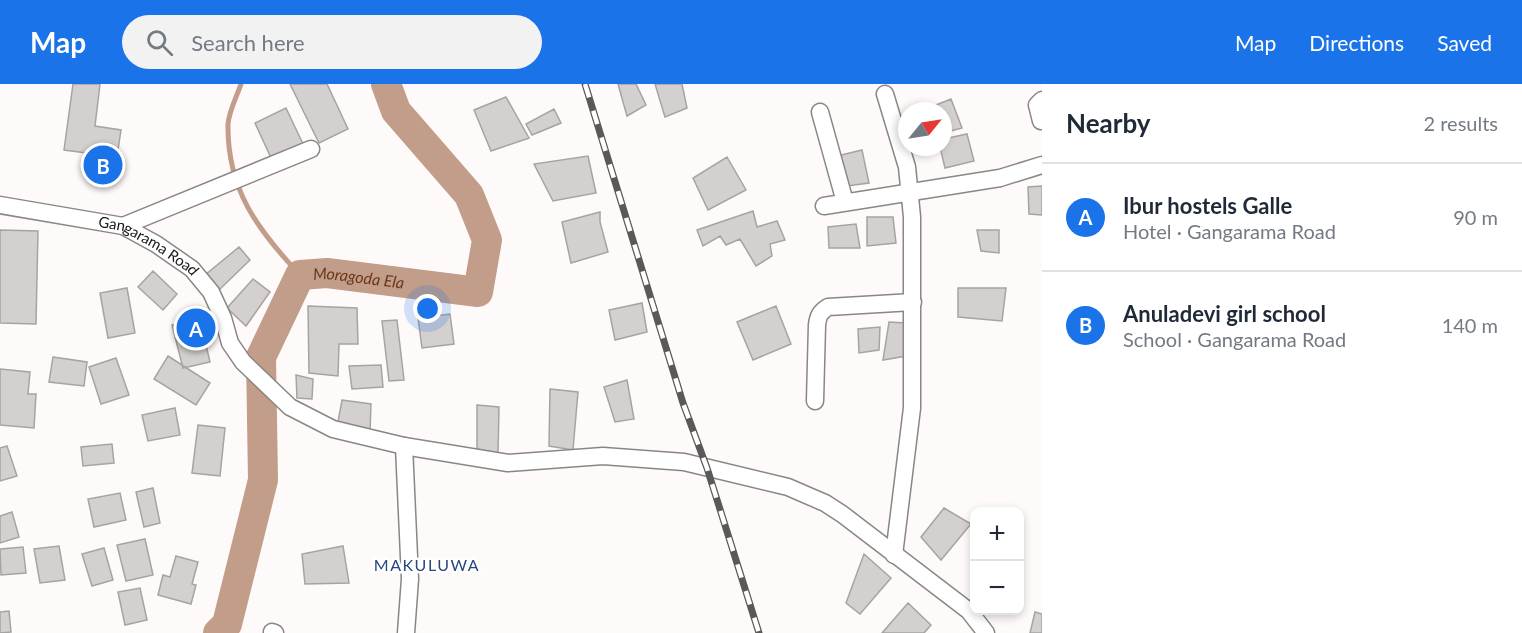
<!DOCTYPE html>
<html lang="en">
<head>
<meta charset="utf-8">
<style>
  body { margin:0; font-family:Lato,sans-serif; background:#f2f2f3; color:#1f2937 }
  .controls { position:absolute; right:18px; bottom:18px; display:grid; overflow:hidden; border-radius:12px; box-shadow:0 3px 9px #0003 }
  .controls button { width:54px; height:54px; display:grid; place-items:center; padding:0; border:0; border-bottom:2px solid #e0e1e3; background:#fff; color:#1f2937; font:30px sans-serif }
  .compass { position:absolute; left:898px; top:18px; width:54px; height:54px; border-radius:50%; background:#fff; box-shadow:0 3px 9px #0003; rotate:60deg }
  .you { position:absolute; left:428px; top:225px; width:21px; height:21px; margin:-15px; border:4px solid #fff; border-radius:50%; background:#1a73e8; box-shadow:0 0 0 9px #1a73e833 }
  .badge { display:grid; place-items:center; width:39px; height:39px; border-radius:50%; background:#1a73e8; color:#fff; font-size:20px; font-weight:700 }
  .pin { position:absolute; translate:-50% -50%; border:3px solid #fff; box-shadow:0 2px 6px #0006 }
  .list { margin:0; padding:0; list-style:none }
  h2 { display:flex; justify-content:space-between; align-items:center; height:78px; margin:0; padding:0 24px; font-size:26px }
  h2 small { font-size:20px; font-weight:400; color:#747a83 }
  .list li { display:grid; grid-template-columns:39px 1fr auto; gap:18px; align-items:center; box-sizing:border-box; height:108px; padding:0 24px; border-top:2px solid #e0e1e3 }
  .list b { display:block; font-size:22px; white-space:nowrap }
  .list p { margin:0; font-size:20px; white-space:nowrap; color:#747a83 }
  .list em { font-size:20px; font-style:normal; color:#747a83 }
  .icon { flex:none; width:33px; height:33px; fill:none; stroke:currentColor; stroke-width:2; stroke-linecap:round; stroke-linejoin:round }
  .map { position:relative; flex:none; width:1042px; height:549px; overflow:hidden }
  header { display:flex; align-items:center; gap:36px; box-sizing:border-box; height:84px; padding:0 30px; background:#1a73e8; color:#fff }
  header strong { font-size:28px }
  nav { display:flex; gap:33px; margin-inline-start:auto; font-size:21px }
  .search { width:420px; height:54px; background:#f2f2f3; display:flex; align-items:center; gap:15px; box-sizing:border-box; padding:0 21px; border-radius:33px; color:#747a83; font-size:22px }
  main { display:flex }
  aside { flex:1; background:#fff }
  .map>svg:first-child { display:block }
</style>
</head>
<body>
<header>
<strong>Map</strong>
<div class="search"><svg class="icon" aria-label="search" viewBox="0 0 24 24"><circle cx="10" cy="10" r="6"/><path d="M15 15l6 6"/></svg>Search here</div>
<nav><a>Map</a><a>Directions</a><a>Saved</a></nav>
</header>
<main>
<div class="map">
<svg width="1042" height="549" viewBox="0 0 1042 549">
  <rect width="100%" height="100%" fill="#fefaf9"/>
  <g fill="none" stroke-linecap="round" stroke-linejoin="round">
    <path stroke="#c29d89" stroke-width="5" d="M241 0C237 12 229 27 228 40 227 106 258 146 300 191"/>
    <path stroke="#c29d89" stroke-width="30" id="s1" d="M218 549 227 540 263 396 261 273 300 191 327 189 478 208 487 156 469 111 396 27 386 0"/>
  </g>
  <path fill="#d4d0cf" stroke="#a6a3a1" stroke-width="1.5" d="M73 0H100L95 42 121 46 117 73 64 66Z
    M290 0H327L348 45 319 59Z
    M618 0H636L646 21 627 32Z
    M655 0H682L687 24 665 33Z
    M506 13 529 54 491 67 474 26Z
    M951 15 962 44 943 49V27H927L926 25Z
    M286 24 304 62 272 76 255 39Z
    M554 25 561 39 532 51 526 40Z
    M967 50 974 77 945 84 940 63H943V55Z
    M862 66 869 99 847 102 837 72Z
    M588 72 596 109 553 117 534 80Z
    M727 73 746 106 708 126 693 94Z
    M1042 102V131L1029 130 1028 103Z
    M753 127 757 143 777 137 785 156 770 160 772 172 756 182 740 155 726 161 720 152 703 162 697 146Z
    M600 128V138L608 168 571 179 562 138Z
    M867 133H893L896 159 867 162Z
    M856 140 860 164H829L828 143Z
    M0 146 38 147 36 240 0 239Z
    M977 146H999V169L981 167Z
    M239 163 250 176 219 206 205 191Z
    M153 187 177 210 163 226 138 203Z
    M253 195 270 208 246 242 227 224Z
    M127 204 135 249 108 254 100 209Z
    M958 204H1006L1002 237 958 233Z
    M642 219 647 248 615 256 609 226Z
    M308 222 357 224 358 260H339L338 292 309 289Z
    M776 222 791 260 753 276 737 238Z
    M450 230 454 260 422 264 418 234Z
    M200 235 210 278 183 284 172 241Z
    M397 236 404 296 389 297 382 237Z
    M889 238 906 239V272L883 276Z
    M880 243 879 266 859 269 858 245Z
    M168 272 210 299 196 321 154 295Z
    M53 273 87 278 84 302 49 298Z
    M116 274 129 311 101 320 89 283Z
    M381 281 383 303 352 305 349 282Z
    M0 285 30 288 28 310H36L34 344 0 341Z
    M296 291 313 295 312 315 297 314Z
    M627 296 634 335 615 338 604 303Z
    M550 305 578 308 573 366 549 362Z
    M342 316 371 320 370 348 337 343Z
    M477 321 499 323 498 370 477 365Z
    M175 324 180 351 148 357 142 331Z
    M198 341 225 344 220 392 192 389Z
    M112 360 114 379 83 382 81 363Z
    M7 362 17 392 0 397V364Z
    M153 404 160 439 144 443 136 408Z
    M120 409 126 436 94 443 88 415Z
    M944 424 971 440 941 476 921 453Z
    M12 428 19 453 0 459V432Z
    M145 455 153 491 126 497 117 461Z
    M59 462 65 496 40 499 34 465Z
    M343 462 349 499 305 500 302 470Z
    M23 463 26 489 1 491 0 465Z
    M104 464 113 496 92 502 82 470Z
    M864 470 891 494 860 530 846 519Z
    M176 472 198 478 192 500 196 501 191 520 158 511 163 491 170 493Z
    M140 504 147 536 125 541 118 508Z
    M908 519 931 541 924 549H882Z
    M9 527 11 548 0 549V528Z
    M1035 528 1042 530V549H1030Z"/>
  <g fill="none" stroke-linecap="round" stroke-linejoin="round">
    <g stroke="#8a8685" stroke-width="19">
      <g id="minor">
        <path d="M885 10 907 83 912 133V324L894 471"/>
        <path d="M820 28 845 118 843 111"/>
        <path d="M1041 37 1037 21 1042 16"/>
        <path id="s2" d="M0 121 123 142 156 160 192 185 211 208 223 234 230 259 243 278 290 323 333 345 404 362 508 379 603 372 684 378 788 403 825 419 842 430 969 527 986 549"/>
        <path d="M824 122 1000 94 1042 81"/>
        <path d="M123 142 311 65"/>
        <path d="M815 317 817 241C818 232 820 228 828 223L913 218"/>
        <path d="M404 362 410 495 406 549"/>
        <path d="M272 548 275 549"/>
      </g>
    </g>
    <use href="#minor" stroke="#fff" stroke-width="16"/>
    <g stroke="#5b5958" stroke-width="7">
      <path id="rail" d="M585 0 683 319 707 384 759 549"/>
    </g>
    <use href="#rail" stroke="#fff" stroke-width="4.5" stroke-dasharray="14" stroke-linecap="butt"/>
  </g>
  <g text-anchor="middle" stroke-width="5" stroke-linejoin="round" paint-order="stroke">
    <g font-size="15" fill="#191817" stroke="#fff">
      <text dy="5" stroke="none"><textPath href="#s2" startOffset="156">Gangarama Road</textPath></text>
    </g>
    <g font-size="16" font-style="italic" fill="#69371a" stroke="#fff">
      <text dy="6" stroke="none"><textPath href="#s1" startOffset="434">Moragoda Ela</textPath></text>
    </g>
    <g font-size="16" letter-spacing="1.5" fill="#25497f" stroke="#fff">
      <text x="427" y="487">MAKULUWA</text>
    </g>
  </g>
</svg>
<div class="controls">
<button>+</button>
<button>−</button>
</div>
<svg class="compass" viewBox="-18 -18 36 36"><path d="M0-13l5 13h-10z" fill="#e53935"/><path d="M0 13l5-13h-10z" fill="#747a83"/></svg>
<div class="you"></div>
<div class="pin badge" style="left:196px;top:244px">A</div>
<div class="pin badge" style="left:103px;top:81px">B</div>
</div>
<aside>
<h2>Nearby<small>2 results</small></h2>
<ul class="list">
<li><span class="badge">A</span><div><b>Ibur hostels Galle</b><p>Hotel · Gangarama Road</p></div><em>90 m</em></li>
<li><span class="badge">B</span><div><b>Anuladevi girl school</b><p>School · Gangarama Road</p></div><em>140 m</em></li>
</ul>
</aside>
</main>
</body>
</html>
